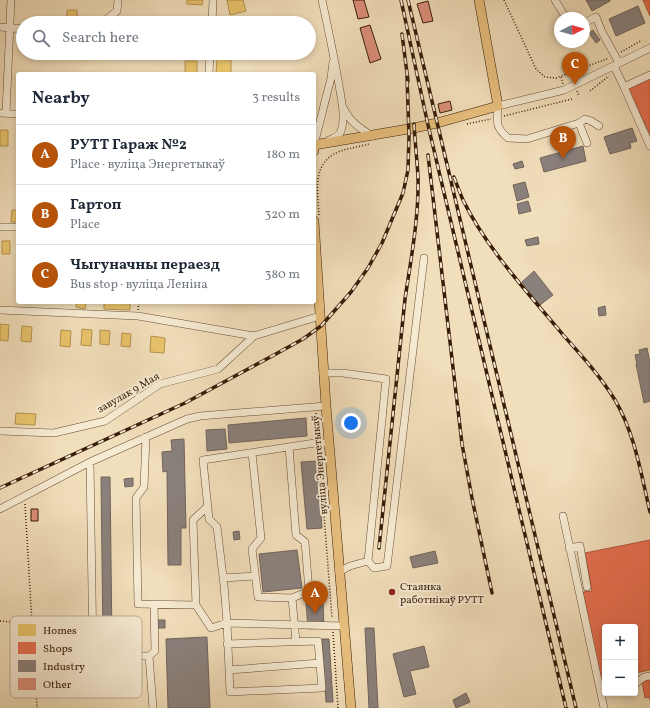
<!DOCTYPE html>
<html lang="en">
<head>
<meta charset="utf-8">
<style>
  body { margin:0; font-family:Vollkorn,serif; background:#f2f2f3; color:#1f2937 }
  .controls { position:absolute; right:12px; bottom:12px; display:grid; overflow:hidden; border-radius:4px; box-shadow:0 2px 6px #0003 }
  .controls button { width:36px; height:36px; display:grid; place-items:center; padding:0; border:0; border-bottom:1px solid #e0e1e3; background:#fff; color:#1f2937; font:20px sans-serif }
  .compass { position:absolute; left:554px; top:12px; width:36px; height:36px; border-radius:50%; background:#fff; box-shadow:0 2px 6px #0003; rotate:84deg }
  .you { position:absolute; left:351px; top:423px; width:14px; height:14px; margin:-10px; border:3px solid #fff; border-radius:50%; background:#1a73e8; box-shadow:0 0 0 6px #1a73e833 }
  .badge { display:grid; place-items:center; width:26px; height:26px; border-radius:50%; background:#b45309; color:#fff; font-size:13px; font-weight:700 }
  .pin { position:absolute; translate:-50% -33px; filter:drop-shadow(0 1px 2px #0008) }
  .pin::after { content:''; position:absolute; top:21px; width:14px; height:12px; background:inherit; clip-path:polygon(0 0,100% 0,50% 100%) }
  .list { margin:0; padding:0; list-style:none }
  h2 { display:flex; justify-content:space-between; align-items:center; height:52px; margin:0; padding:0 16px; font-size:17px }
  h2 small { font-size:13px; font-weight:400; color:#747a83 }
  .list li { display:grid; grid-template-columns:26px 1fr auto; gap:12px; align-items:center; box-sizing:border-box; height:60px; padding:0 16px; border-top:1px solid #e0e1e3 }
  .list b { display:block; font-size:15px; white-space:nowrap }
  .list p { margin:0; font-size:13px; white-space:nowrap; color:#747a83 }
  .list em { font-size:13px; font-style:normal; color:#747a83 }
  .icon { flex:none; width:22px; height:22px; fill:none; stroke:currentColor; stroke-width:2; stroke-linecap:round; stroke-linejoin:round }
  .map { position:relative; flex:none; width:650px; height:708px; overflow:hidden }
  .search { position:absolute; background:#fff; box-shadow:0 2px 6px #0003; left:16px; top:16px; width:300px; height:44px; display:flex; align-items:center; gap:10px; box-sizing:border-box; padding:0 14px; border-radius:22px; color:#747a83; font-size:15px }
  .panel { position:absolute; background:#fff; box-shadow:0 2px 6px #0003; left:16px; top:72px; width:300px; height:232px; border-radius:4px }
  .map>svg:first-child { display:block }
</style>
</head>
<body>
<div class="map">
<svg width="650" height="708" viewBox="0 0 650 708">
  <rect width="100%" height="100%" fill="#f1deba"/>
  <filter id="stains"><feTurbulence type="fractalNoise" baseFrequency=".005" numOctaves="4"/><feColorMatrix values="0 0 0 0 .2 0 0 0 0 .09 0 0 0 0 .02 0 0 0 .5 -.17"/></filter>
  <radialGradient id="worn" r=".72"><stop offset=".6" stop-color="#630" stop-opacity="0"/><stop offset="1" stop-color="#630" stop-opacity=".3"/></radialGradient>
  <path fill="#e9c46a" stroke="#b4924d" d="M187 0H203L202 5 187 4Z
    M227 0H243L246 11 230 15Z
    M67 10H77V21H67Z
    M184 17H200V23H184Z
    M217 59 231 60V74L216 73Z
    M185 61H197V74H185Z
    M0 130H8V146H0Z
    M12 210H18V222H11Z
    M2 241H10V254H2Z
    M77 302H86L85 309 76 307Z
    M104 302H130V310L104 309Z
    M0 324 9 325 8 341 0 340Z
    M22 326 32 327 31 342 21 341Z
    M82 329 92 330 91 346 81 345Z
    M61 330 71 331 70 347 60 346Z
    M100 330 110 331 109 345 100 344Z
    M122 333 131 334 130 347 121 346Z
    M151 336 165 338 164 353 150 352Z
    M16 413 36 414 35 425 15 424Z"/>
  <path fill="#e76f51" stroke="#b3563b" d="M643 0H650V16Z
    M650 78V134L628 88Z
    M650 540V670L635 673V627H605V679L601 680 583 592 592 591 585 553Z
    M650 680V700L649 697 645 698 642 682Z"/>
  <path fill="#8a817c" stroke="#72635a" d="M586 0H610V1L592 11Z
    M638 6 645 23 616 36 609 19Z
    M593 30 600 40 596 43 589 33Z
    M632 128 637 141 630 143 631 148 610 154 604 137Z
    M583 146 586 161 544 172 540 158Z
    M522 161 524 167 515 169 513 164Z
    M525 182 529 197 517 201 513 185Z
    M528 201 531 211 519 214 517 204Z
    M538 237 539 244 527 246 525 240Z
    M534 271 553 295 540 305 522 282Z
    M605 306 606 315 599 316 598 308Z
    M647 348 650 363V401L644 403 636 364H637L635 355 640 354 639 350Z
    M306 418 307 436 229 443 228 425Z
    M225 429 227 449 207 451 206 430Z
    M184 439 186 528H181V565H168L167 471 163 472 162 452 172 451 171 440Z
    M317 461 322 528 307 529 301 462Z
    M101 477H110L112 643H103Z
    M133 478V486L125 487 124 479Z
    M239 531 240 539 234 540 233 532Z
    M297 550 302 588 263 592 259 554Z
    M435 551 438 563 413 568 410 557Z
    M323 601 324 628 308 629 306 602Z
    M157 620H165V628H157Z
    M365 628H374L378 708H369Z
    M207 637 210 708H168L166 639Z
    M322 639H329L333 702H326Z
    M424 646 429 667 410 671 416 694 404 697 393 654Z
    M466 693 470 702 456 708 453 700Z"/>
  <path fill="#dc8e79" stroke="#3a1d09" d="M353 0H364L369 17 358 19Z
    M428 1 433 21 423 23 417 4Z
    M370 25 381 59 370 63 360 28Z
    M450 101 452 110 440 113 438 104Z
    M31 509H38V521H31Z"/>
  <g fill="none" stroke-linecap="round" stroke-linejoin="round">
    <g stroke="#684d35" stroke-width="8">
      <path id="minor" d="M322 0C328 28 334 56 339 85 341 99 346 117 341 131 339 137 334 138 329 140
        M555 0 566 18
        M102 23 117 11 118 0
        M212 23 213 0
        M584 23 596 17 602 32 619 63
        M0 27 23 29
        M614 66 624 87 650 75
        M209 74 210 53
        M624 87 650 146
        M344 109C350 122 360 128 372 136
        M0 113 18 114
        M6 113 11 0
        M579 123 585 119 591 121 599 126
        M587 143 579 123 527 139 508 138C495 127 497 122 498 106L564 90 650 48
        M314 145 331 78 333 62
        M0 227H18
        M0 310 138 316 254 336 320 316
        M323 373H343L386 379 368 561 350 566 339 572
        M0 431 54 433 105 421 160 384 218 369 254 336
        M146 437 144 487 136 498 138 604 196 605
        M329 443H315L203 460 209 519 217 527 224 585 227 623 344 626
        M289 447 296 535 305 542 309 591 292 598 296 642
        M252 453 261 538 252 549 258 597 292 598
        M90 462 93 656H149L153 708
        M207 507 193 520 196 605 211 628 227 623 230 692 322 688 318 641 227 644
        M0 509 90 462 187 419 200 416 326 406
        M563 516 604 708
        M569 548 580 546 587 587
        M368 561 374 568 387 566 424 258
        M223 578 255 576
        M149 656 155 651 154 604
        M229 670 320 663
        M635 684 644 677 650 676"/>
    </g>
    <g stroke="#3a1d09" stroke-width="10">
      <path id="major" d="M314 151V145L414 128 437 123 498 106 479 0
        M314 221 326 406 351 708"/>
    </g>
    <path stroke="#3a1d09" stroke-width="1.5" stroke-dasharray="1 2" stroke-linecap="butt" d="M504 0 536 69 545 77 556 78 609 58
      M621 52 642 40
      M561 77 563 84
      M577 91 579 96
      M590 91 609 76
      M504 116 572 99
      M467 124 491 119
      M319 215C318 192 311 164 338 152 348 148 359 147 369 144
      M138 310 139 302
      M316 413 318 437
      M319 451 332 618
      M25 504 37 708
      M0 621 22 623 32 628
      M333 632 338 708"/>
    <use href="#minor" stroke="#f6ead2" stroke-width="7"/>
    <use href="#major" stroke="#e8bf7d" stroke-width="9"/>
    <g stroke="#3a1d09" stroke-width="3.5">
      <path id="rail" d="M401 0 428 125 566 708
        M408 0 576 708
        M402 34 408 81
        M428 155 462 444 472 498 492 593
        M454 177C457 185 460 193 463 200 486 248 530 295 564 336 582 356 601 377 615 400 635 434 641 474 650 512
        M0 488 185 403 274 355 303 339 321 326 351 292 368 268 382 243 403 193 408 170 409 136 407 76
        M379 548 405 299C411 259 419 217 418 177 417 159 415 142 414 124"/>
    </g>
    <use href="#rail" stroke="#f6ead2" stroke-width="2" stroke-dasharray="6" stroke-linecap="butt"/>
  </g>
  <circle fill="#8f2418" stroke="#f6ead2" stroke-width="1.5" cx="392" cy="592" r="4"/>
  <g text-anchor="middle" stroke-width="4" stroke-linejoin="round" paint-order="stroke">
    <g font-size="11" fill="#3a1d09" stroke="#f6ead2">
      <text transform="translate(128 392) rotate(-30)" y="4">завулак 9 Мая</text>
      <text transform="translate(319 465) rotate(-95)" y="4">вуліца Энергетыкаў</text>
    </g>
    <g font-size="11" fill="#3a1d09" stroke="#f6ead2" text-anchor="start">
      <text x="400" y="590">Стаянка<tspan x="400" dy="13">работнікаў РУТТ</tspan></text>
    </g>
  </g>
  <rect x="10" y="616" width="132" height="82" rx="6" fill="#f6ead2" stroke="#beac96" stroke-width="1"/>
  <rect x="18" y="624" width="18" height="12" fill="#e9c46a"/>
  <rect x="18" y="642" width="18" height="12" fill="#e76f51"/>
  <rect x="18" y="660" width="18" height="12" fill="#8a817c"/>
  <rect x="18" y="678" width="18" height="12" fill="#dc8e79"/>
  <g font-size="11" fill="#3a1d09">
    <text x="43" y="634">Homes</text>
    <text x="43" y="652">Shops</text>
    <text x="43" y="670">Industry</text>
    <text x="43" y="688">Other</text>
  </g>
  <rect width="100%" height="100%" filter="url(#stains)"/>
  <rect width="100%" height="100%" fill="url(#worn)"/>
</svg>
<div class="controls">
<button>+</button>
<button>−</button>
</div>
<svg class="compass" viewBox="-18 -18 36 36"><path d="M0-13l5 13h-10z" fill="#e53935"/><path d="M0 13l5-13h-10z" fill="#747a83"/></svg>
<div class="you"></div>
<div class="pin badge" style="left:315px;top:614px">A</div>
<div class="pin badge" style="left:563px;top:159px">B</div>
<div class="pin badge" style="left:575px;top:85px">C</div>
<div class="search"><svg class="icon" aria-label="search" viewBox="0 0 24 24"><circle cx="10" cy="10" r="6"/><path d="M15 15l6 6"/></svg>Search here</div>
<section class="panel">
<h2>Nearby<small>3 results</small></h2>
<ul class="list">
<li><span class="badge">A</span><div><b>РУТТ Гараж №2</b><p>Place · вуліца Энергетыкаў</p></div><em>180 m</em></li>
<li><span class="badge">B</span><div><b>Гартоп</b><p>Place</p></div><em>320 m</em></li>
<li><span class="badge">C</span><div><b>Чыгуначны пераезд</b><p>Bus stop · вуліца Леніна</p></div><em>380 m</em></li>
</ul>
</section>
</div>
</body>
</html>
